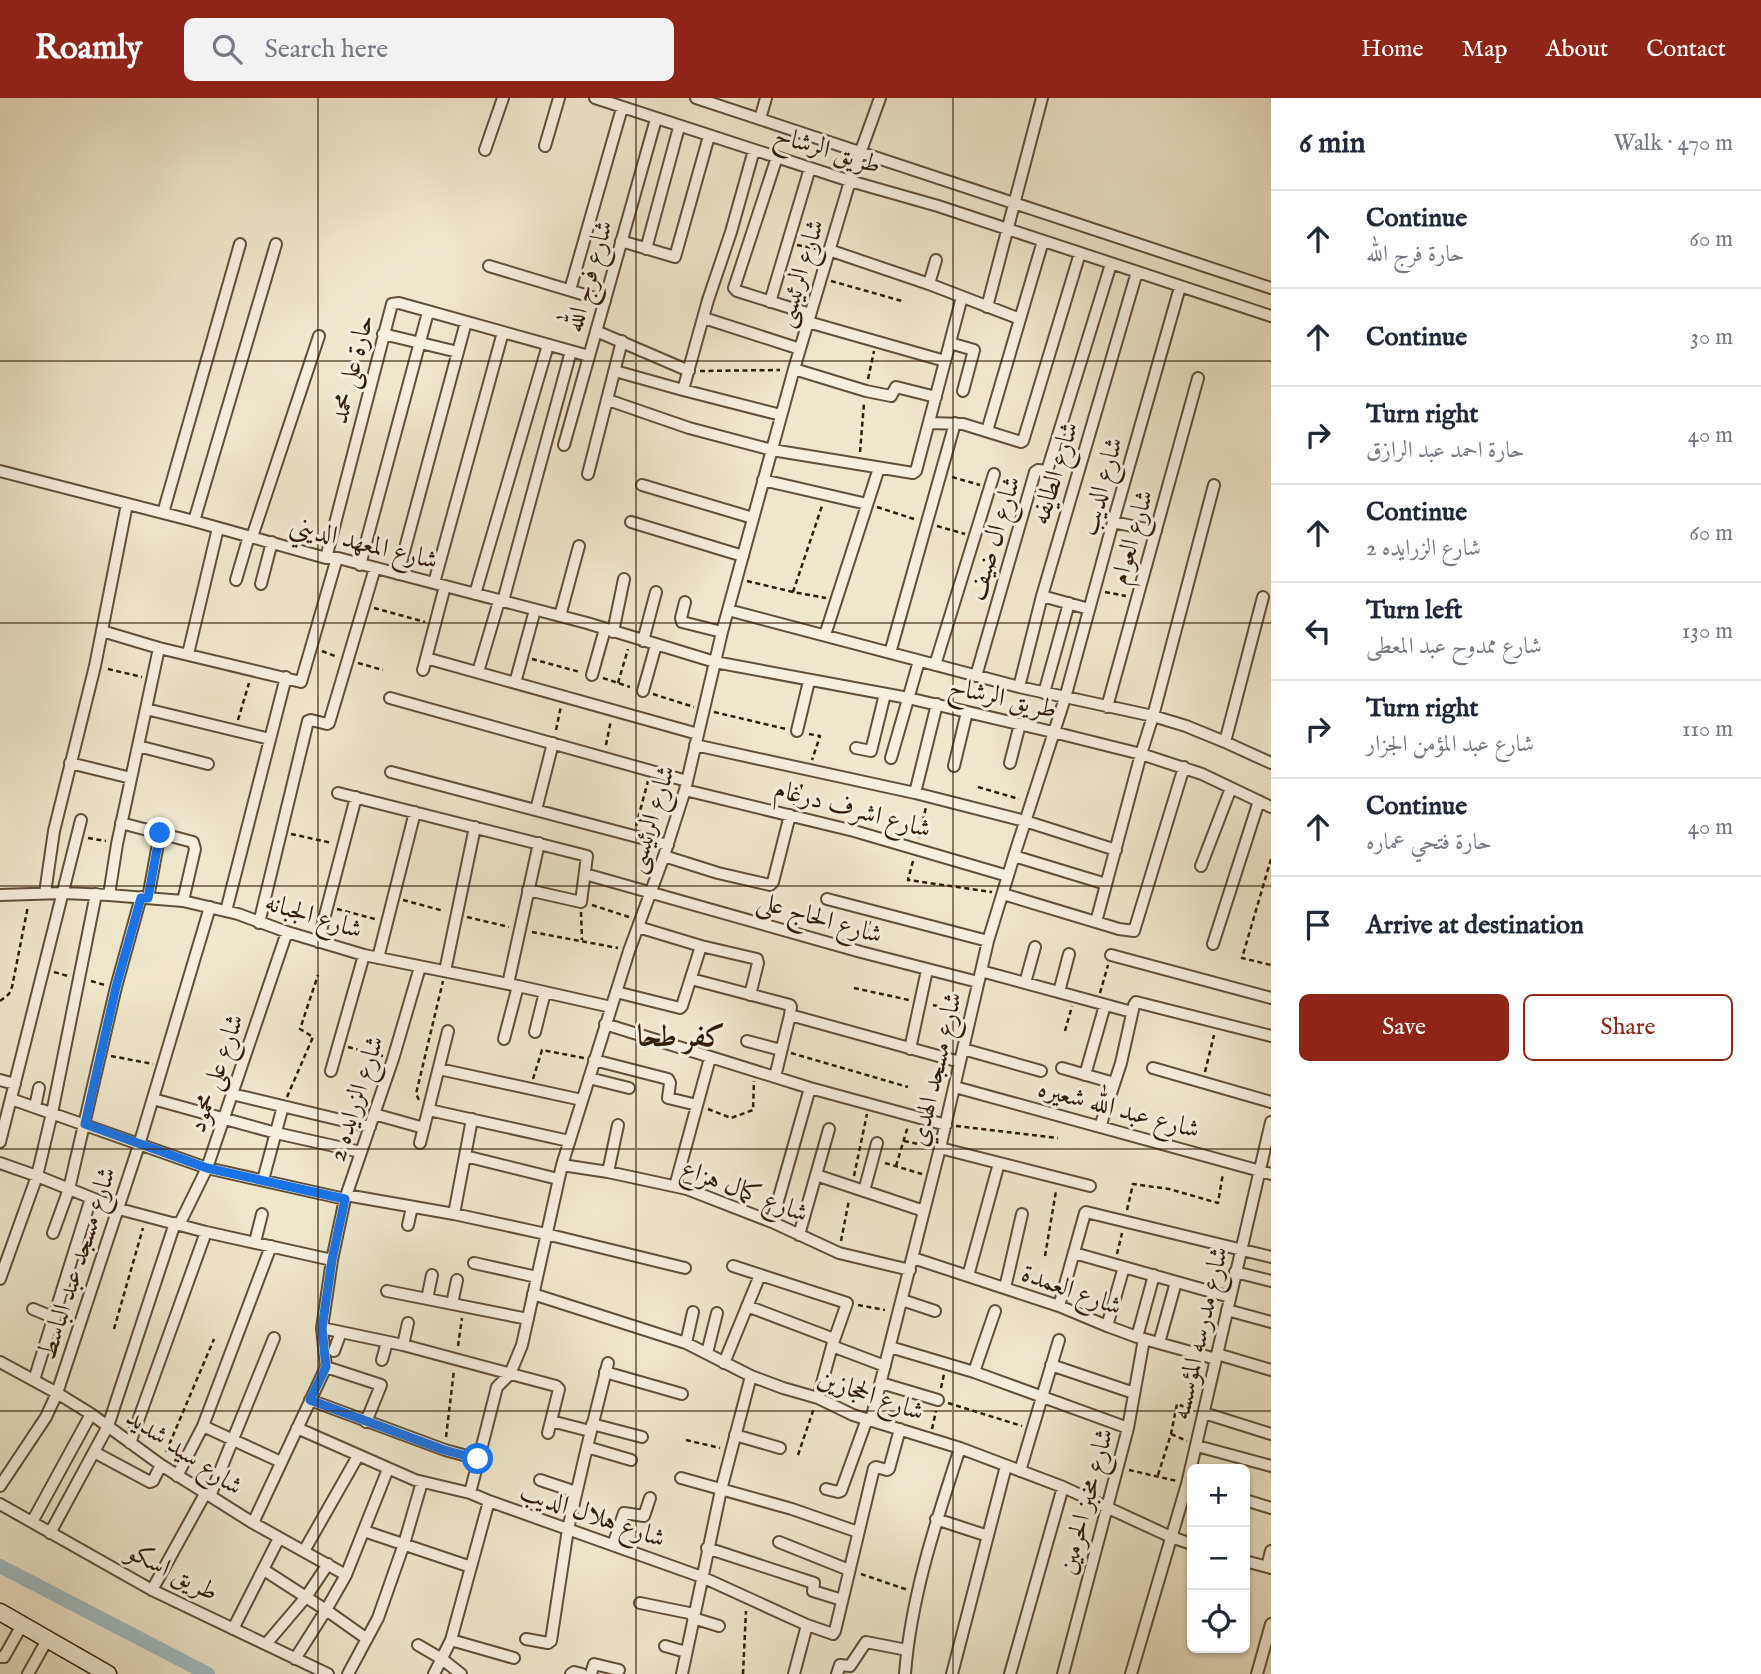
<!DOCTYPE html>
<html lang="en">
<head>
<meta charset="utf-8">
<style>
  body { margin:0; font-family:"IM FELL English",Amiri,serif; background:#f2f2f3; color:#1f2937 }
  .controls { position:absolute; right:21px; bottom:21px; display:grid; overflow:hidden; border-radius:10px; box-shadow:0 2px 5px #0004 }
  .controls button { width:63px; height:63px; display:grid; place-items:center; padding:0; border:0; border-bottom:2px solid #e0e1e3; background:#fff; color:#1f2937; font:35px sans-serif }
  .stop { position:absolute; width:21px; height:21px; margin:-16px; border:5px solid #1a73e8; border-radius:50%; background:#fff }
  .stop.end { background:#1a73e8; border-color:#fff; box-shadow:0 2px 7px #0008 }
  .list { margin:0; padding:0; list-style:none }
  h2 { display:flex; justify-content:space-between; align-items:center; height:91px; margin:0; padding:0 28px; font-size:30px }
  h2 small { font-size:23px; font-weight:400; color:#747a83 }
  .list li { display:grid; grid-template-columns:46px 1fr auto; gap:21px; align-items:center; box-sizing:border-box; height:98px; padding:0 28px; border-top:2px solid #e0e1e3 }
  .list b { display:block; font-size:26px; white-space:nowrap }
  .list p { margin:0; font-size:23px; white-space:nowrap; color:#747a83 }
  .list em { font-size:23px; font-style:normal; color:#747a83 }
  .actions { display:flex; gap:14px; padding:21px 28px }
  .actions a { flex:1; padding:16px 0; border:2px solid #8f2418; border-radius:10px; text-align:center; font-size:24px; color:#8f2418 }
  .actions .main { background:#8f2418; color:#fff }
  .icon { flex:none; width:38px; height:38px; fill:none; stroke:currentColor; stroke-width:2; stroke-linecap:round; stroke-linejoin:round }
  .map { position:relative; flex:none; width:1271px; height:1576px; overflow:hidden }
  header { display:flex; align-items:center; gap:42px; box-sizing:border-box; height:98px; padding:0 35px; background:#8f2418; color:#fff }
  header strong { font-size:33px }
  nav { display:flex; gap:38px; margin-inline-start:auto; font-size:24px }
  .search { width:490px; height:63px; background:#f2f2f3; display:flex; align-items:center; gap:18px; box-sizing:border-box; padding:0 24px; border-radius:10px; color:#747a83; font-size:26px }
  main { display:flex }
  aside { flex:1; background:#fff }
  .map>svg:first-child { display:block }
</style>
</head>
<body>
<header>
<strong>Roamly</strong>
<div class="search"><svg class="icon" aria-label="search" viewBox="0 0 24 24"><circle cx="10" cy="10" r="6"/><path d="M15 15l6 6"/></svg>Search here</div>
<nav><a>Home</a><a>Map</a><a>About</a><a>Contact</a></nav>
</header>
<main>
<div class="map">
<svg width="1271" height="1576" viewBox="0 0 1271 1576">
  <rect width="100%" height="100%" fill="#efe7cc"/>
  <filter id="stains"><feTurbulence type="fractalNoise" baseFrequency=".00286" numOctaves="4"/><feColorMatrix values="0 0 0 0 .2 0 0 0 0 .09 0 0 0 0 .02 0 0 0 .5 -.17"/></filter>
  <radialGradient id="worn" r=".72"><stop offset=".6" stop-color="#630" stop-opacity="0"/><stop offset="1" stop-color="#630" stop-opacity=".3"/></radialGradient>
  <g fill="none" stroke-linecap="round" stroke-linejoin="round">
    <path stroke="#9fbdc2" stroke-width="14" d="M0 1468 208 1576"/>
    <g stroke="#605038" stroke-width="14">
      <path id="street" d="M595 0 850 83 938 108 1271 218
        M696 0 1271 190
        M760 21 766 0
        M545 48 559 0
        M485 52 503 0
        M777 59 734 190 737 193 810 216
        M621 143 675 159 709 38
        M646 151 679 29
        M829 152 929 186 1020 221
        M489 168 605 203
        M929 186 936 162
        M570 192 622 10
        M770 204 810 70
        M987 209 1042 0
        M704 220 800 251
        M808 224 945 263
        M596 233 689 273
        M383 236 458 254
        M950 245 974 252 963 293
        M794 271 866 293 891 298 896 289 936 299
        M615 273 683 292 781 317
        M683 292 708 202 731 134 754 52
        M608 302 689 330 772 352 913 375 916 373 962 199
        M929 325 963 326 1021 344 1023 343 1080 155
        M987 333 1043 143
        M564 347 656 21
        M0 373 194 423 326 460H338L587 525 715 564 908 600 1053 634 1141 656 1202 676 1271 709
        M588 376 622 243
        M763 382 867 406
        M642 387 753 420
        M163 415 240 146
        M194 423 276 146
        M631 424 743 458
        M1113 424 1156 433
        M252 439 319 238
        M326 460 392 206 399 205 589 258
        M360 467 428 214
        M398 476 466 224
        M236 482 249 438
        M434 485 503 234
        M261 486 272 444
        M475 496 548 247
        M1042 498 1089 511
        M503 503 571 253
        M685 504 681 520 682 524 722 534
        M728 512 1019 589 1153 618 1186 628 1225 644 1271 665
        M560 518 579 448
        M102 533 159 550 301 584 337 460
        M613 534 624 481
        M825 537 879 370
        M643 543 656 494
        M890 555 955 325
        M188 556 218 430
        M426 560 698 636
        M935 567 994 376
        M423 572 445 488
        M478 574 499 503
        M592 577 605 531
        M976 578 1035 374 1038 372 1047 373 1111 166
        M515 585 535 512
        M1019 589 1042 498 1137 174
        M643 593 656 547
        M1044 595 1069 505
        M390 600 687 683
        M1107 609 1198 280
        M146 611 270 641
        M797 633 809 583
        M1225 644 1263 499
        M695 647 915 695 1025 723 1116 752
        M138 648 208 666
        M856 650 871 653 885 596
        M891 660 919 563
        M70 665 131 680
        M1010 665 1020 626
        M954 668 967 614
        M391 674 668 747
        M685 692 854 733 1008 778
        M338 695 587 758 581 804 528 792
        M915 695 937 606
        M536 712 553 645
        M121 725 193 744 195 751 183 803
        M664 758 718 775 770 787 773 784 790 717
        M1014 758 1106 786
        M1201 768 1231 690
        M585 776 861 854 978 884
        M45 795 54 733 95 568 127 406
        M1003 796 1119 831 1134 833 1184 669
        M0 797 63 795 109 797 183 803 238 816 287 834 364 857 518 888 611 909
        M109 797 117 746 159 550
        M148 800 160 735
        M827 801 988 843
        M226 813 286 579
        M1096 824 1141 656 1153 618 1214 387
        M259 825 308 623 311 622 327 626 329 625 375 470
        M638 829 701 848 757 861 758 865 750 897
        M318 844 356 699
        M1213 846 1259 703
        M1111 857 1271 900
        M378 860 415 714
        M445 873 475 729
        M981 873 1132 914
        M691 881 790 907 791 909 790 917 960 964
        M1025 885 1035 849
        M508 886 539 745
        M616 894 680 910 682 908 701 848
        M1059 894 1069 856
        M605 926 810 990 946 1027
        M535 934 545 894
        M504 941 518 888
        M747 943 781 952
        M910 951 927 872
        M963 951 1041 973
        M594 962 668 981 670 985 668 1000 697 1007
        M1062 970 1114 985
        M1153 970 1271 1004
        M439 971 582 1002
        M331 973 364 857
        M1085 977 1105 907
        M775 979 790 917
        M589 980 629 990
        M0 982 15 986
        M955 989 1271 1076
        M232 996 370 1029
        M11 1001 207 1070 345 1101
        M153 1001 276 1035 361 1054
        M35 1009 39 990
        M429 1012 569 1043
        M374 1016 424 1030
        M1100 1029 1121 965 1134 907 1136 904 1271 938
        M0 1044 81 722
        M420 1045 448 933
        M940 1050 1090 1088
        M465 1058 558 1081
        M0 1065 37 1078 119 1111 206 1134 332 1162
        M562 1067 608 1074 687 1091 772 1124 839 1155 910 1172
        M608 1074 618 1027
        M816 1077 924 1113
        M263 1082 283 1008
        M675 1088 710 960
        M864 1093 877 1045
        M346 1097 454 1116 546 1136 685 1170
        M454 1116 472 1021
        M772 1124 810 990
        M179 1127 207 1070 287 834
        M408 1127 412 1109
        M53 1135 69 1091 116 889 141 799
        M799 1137 829 1031
        M255 1144 262 1116
        M1074 1155 1230 1199
        M913 1160 1059 1208 1107 1228 1137 1239 1216 1261
        M474 1165 537 1179
        M733 1168 847 1205 832 1248 818 1300
        M1235 1174 1271 1183
        M968 1178 999 1065
        M0 1181 37 1078 52 1015 96 796
        M1005 1190 1022 1116
        M387 1193 528 1221
        M533 1196 686 1245 751 1278 783 1290 818 1300 853 1317 960 1350 1063 1389 1171 1439 1192 1446
        M427 1201 432 1177
        M902 1202 935 1213
        M452 1206 457 1182
        M747 1208 834 1241
        M1059 1208 1085 1115 1086 1114 1271 1159
        M33 1211 55 1220
        M1227 1212 1271 1224
        M1107 1228 1124 1169
        M322 1230 403 1247 556 1288 559 1291 548 1335
        M1137 1239 1154 1177
        M686 1245 693 1214
        M1159 1245 1176 1184
        M403 1247 408 1225
        M832 1248 885 1268
        M890 1249 974 1274 1128 1330
        M334 1253 341 1234
        M707 1255 717 1215
        M1217 1256 1271 1272
        M382 1262 387 1244
        M0 1264 57 1295 91 1316 161 1367 253 1425 346 1477
        M724 1265 760 1177
        M1051 1267 1134 1295
        M326 1269 381 1287 366 1324
        M605 1274 682 1296
        M974 1274 995 1213
        M34 1282 91 1100
        M881 1285 938 1302
        M310 1302 445 1352 478 1361
        M1204 1315 1271 1336
        M871 1322 940 1050 988 843 1014 758 1065 600 1113 424 1180 189
        M551 1323 590 1333
        M592 1326 642 1339
        M203 1328 281 1364
        M297 1330 415 1382 470 1395 489 1403 702 1479 807 1527 833 1536 835 1533 874 1370 876 1369 887 1372 889 1371 900 1331
        M735 1337 780 1350
        M130 1345 206 1134
        M1197 1348 1271 1368
        M587 1349 631 1362
        M94 1354 150 1384 153 1383 161 1367
        M1020 1373 1059 1242
        M177 1378 203 1328 271 1148
        M681 1380 792 1411 858 1434
        M540 1382 576 1394
        M0 1388 46 1319 57 1295 139 1047 210 809
        M826 1391 838 1394 841 1393 867 1321
        M470 1395 497 1289 510 1276 522 1247 562 1067 629 853 664 758 685 692 722 534 794 271 850 83 880 0
        M210 1398 274 1240
        M1245 1402 1271 1410
        M0 1406 152 1492 328 1576
        M936 1421 988 1438
        M32 1424 91 1316
        M253 1425 326 1269 322 1230 332 1162 345 1101 393 961 420 869
        M364 1433 471 1469
        M50 1435 108 1328 175 1125
        M779 1444 849 1472
        M613 1447 624 1415 644 1418 650 1400
        M707 1450 814 1485 813 1493 842 1502
        M304 1453 358 1358
        M1245 1463 1271 1470
        M1267 1469 1271 1453
        M264 1472 326 1512 367 1541
        M152 1492 205 1396
        M640 1505 694 1516
        M693 1520 719 1528
        M233 1531 279 1440
        M526 1541 548 1545 551 1543 568 1431 587 1349 608 1265
        M451 1542 514 1560
        M266 1546 306 1499 328 1466
        M418 1547 442 1561 461 1576
        M665 1548 686 1554
        M0 1559H4L22 1527
        M295 1561 326 1512 346 1477 388 1371
        M28 1576 47 1542
        M348 1576 378 1520 404 1446 422 1384
        M434 1576 451 1542 489 1403
        M571 1576 574 1574 582 1576
        M591 1576 594 1566 619 1572
        M682 1576 721 1392 751 1278
        M794 1576 807 1527
        M837 1576 840 1567 850 1568 866 1544 907 1552
        M905 1576C911 1498 936 1424 960 1350
        M952 1576 1006 1368
        M1010 1576 1063 1389
        M1063 1576 1128 1330 1144 1241
        M1131 1576 1187 1386 1271 1024
        M1257 1576 1271 1526"/>
    </g>
    <g stroke="#301d06" stroke-width="19">
      <path id="secondary" d="M0 1514 108 1576"/>
    </g>
    <path stroke="#301d06" stroke-width="2.5" stroke-dasharray="5 3.5" stroke-linecap="butt" d="M797 147 818 151
      M831 183 902 203
      M700 273 780 272
      M868 281 874 253
      M860 354 864 305
      M952 379 980 387
      M877 409 914 421
      M937 428 965 436
      M747 483 793 494 826 500
      M793 494 822 408
      M1105 494 1126 498
      M374 510 425 524
      M322 553 335 558
      M532 561 580 574
      M358 565 383 572
      M108 571 142 579
      M603 580 630 589
      M618 585 628 551
      M653 596 694 609
      M714 614 786 631
      M238 622 249 585
      M556 632 561 608
      M809 636 820 638 812 662
      M606 647 611 622
      M978 689 1019 701
      M794 707 803 684
      M636 728 648 683
      M291 736 332 745
      M88 740 106 743
      M919 740 926 709
      M1271 761 1242 860 1271 867
      M913 763 908 782 992 794
      M403 802 444 813
      M592 807 629 819
      M337 811 375 821
      M581 814 582 842
      M467 819 509 829
      M532 834 618 850
      M864 843 870 823
      M54 874 68 878
      M91 883 105 887
      M854 890 909 902
      M1100 895 1108 867
      M0 903 9 896 12 889 28 808
      M933 907 960 914
      M1065 933 1072 908
      M348 949 383 958
      M791 955 908 989
      M111 958 153 966
      M1205 974 1214 937
      M533 981 542 952 584 960
      M287 999 313 939 300 931 318 877
      M419 1002 416 996 443 883
      M708 1011 731 1020 753 1012 754 983
      M956 1028 1058 1040
      M904 1043 928 1048
      M885 1065 922 1076
      M896 1068 908 1028
      M854 1078 867 1016
      M1127 1112 1133 1086 1169 1091 1218 1105 1223 1075
      M841 1143 849 1102
      M1117 1156 1122 1135
      M1045 1158 1056 1093
      M858 1207 885 1212
      M114 1231 143 1130
      M458 1248 462 1220
      M941 1290 944 1276
      M948 1305 1022 1328
      M932 1331 936 1313
      M1171 1336 1187 1343
      M446 1339 454 1272
      M686 1342 720 1350
      M166 1354 214 1241
      M798 1357 814 1310
      M1129 1372 1177 1383
      M1158 1377 1171 1336 1177 1306 1193 1312
      M861 1476 908 1492
      M743 1576 746 1513"/>
    <use href="#street" stroke="#f5efde" stroke-width="10"/>
    <use href="#secondary" stroke="#f5efde" stroke-width="16"/>
  </g>
  <g fill="none" stroke-linecap="round" stroke-linejoin="round">
    <path stroke="#1a73e8" stroke-width="9" d="M160 735 148 800H141L116 889 85 1026 207 1070 345 1101 332 1162 322 1230 326 1269 310 1302 444 1352 478 1361"/>
  </g>
  <path fill="none" stroke="#301d06" stroke-width="2" stroke-opacity="0.55" d="M318 0V1576M636 0V1576M953 0V1576M0 263H1271M0 525H1271M0 788H1271M0 1051H1271M0 1313H1271"/>
  <g text-anchor="middle" stroke-width="6" stroke-linejoin="round" paint-order="stroke">
    <g font-size="26" fill="#301d06" stroke="#f5efde">
      <text transform="translate(828 51) rotate(17)" y="9">طريق الرشاح</text>
      <text transform="translate(799 175) rotate(-73)" y="9">شارع الرئيسى</text>
      <text transform="translate(588 178) rotate(-74)" y="9">شارع فرج الله</text>
      <text transform="translate(351 271) rotate(-76)" y="9">حارة على محمد</text>
      <text transform="translate(1054 375) rotate(-73)" y="9">شارع الطايفه</text>
      <text transform="translate(1100 388) rotate(-74)" y="9">شارع الديب</text>
      <text transform="translate(1131 439) rotate(-74)" y="9">شارع العوام</text>
      <text transform="translate(993 440) rotate(-73)" y="9">شارع ال ضيف</text>
      <text transform="translate(364 444) rotate(14)" y="9">شارع المعهد الديني</text>
      <text transform="translate(1003 599) rotate(13)" y="9">طريق الرشاح</text>
      <text transform="translate(853 710) rotate(15)" y="9">شارع اشرف درغام</text>
      <text transform="translate(650 721) rotate(-73)" y="9">شارع الرئيسى</text>
      <text transform="translate(314 817) rotate(17)" y="9">شارع الجبانه</text>
      <text transform="translate(820 819) rotate(16)" y="9">شارع الحاج على</text>
      <text transform="translate(935 971) rotate(-77)" y="9">شارع مسجد الهدي</text>
      <text transform="translate(215 975) rotate(-71)" y="9">شارع على محمود</text>
      <text transform="translate(355 1000) rotate(-72)" y="9">شارع الزرايده 2</text>
      <text transform="translate(1119 1010) rotate(15)" y="9">شارع عبد الله شعيره</text>
      <text transform="translate(745 1092) rotate(21)" y="9">شارع كمال هزاع</text>
      <text transform="translate(76 1165) rotate(-72)" y="9">شارع مسجد عبد الباسط</text>
      <text transform="translate(1072 1191) rotate(20)" y="9">شارع العمدة</text>
      <text transform="translate(1199 1235) rotate(-77)" y="9">شارع مدرسه المؤسسه</text>
      <text transform="translate(871 1296) rotate(19)" y="9">شارع الحجازين</text>
      <text transform="translate(185 1353) rotate(34)" y="9">شارع سيد شديد</text>
      <text transform="translate(1085 1403) rotate(-75)" y="9">شارع مخبز الحرمين</text>
      <text transform="translate(593 1416) rotate(19)" y="9">شارع هلال الديب</text>
      <text transform="translate(173 1473) rotate(27)" y="9">طريق اسكو</text>
    </g>
    <g font-size="30" font-weight="bold" fill="#301d06" stroke="#f5efde">
      <text x="681" y="948">كفر طحا</text>
    </g>
  </g>
  <rect width="100%" height="100%" filter="url(#stains)"/>
  <rect width="100%" height="100%" fill="url(#worn)"/>
</svg>
<div class="controls">
<button>+</button>
<button>−</button>
<button><svg class="icon" aria-label="locate" viewBox="0 0 24 24"><circle cx="12" cy="12" r="6"/><path d="M12 2v4M12 18v4M2 12h4M18 12h4"/></svg></button>
</div>
<div class="stop" style="left:478px;top:1361px"></div>
<div class="stop end" style="left:160px;top:735px"></div>
</div>
<aside>
<h2>6 min<small>Walk · 470 m</small></h2>
<ul class="list">
<li><svg class="icon" aria-label="ahead" viewBox="0 0 24 24"><path d="M12 20V5M6 11l6-6 6 6"/></svg><div><b>Continue</b><p>حارة فرج الله</p></div><em>60 m</em></li>
<li><svg class="icon" aria-label="ahead" viewBox="0 0 24 24"><path d="M12 20V5M6 11l6-6 6 6"/></svg><div><b>Continue</b></div><em>30 m</em></li>
<li><svg class="icon" aria-label="right" viewBox="0 0 24 24"><path d="M7 20v-9h11M14 6l5 5-5 5"/></svg><div><b>Turn right</b><p>حارة احمد عبد الرازق</p></div><em>40 m</em></li>
<li><svg class="icon" aria-label="ahead" viewBox="0 0 24 24"><path d="M12 20V5M6 11l6-6 6 6"/></svg><div><b>Continue</b><p>شارع الزرايده 2</p></div><em>60 m</em></li>
<li><svg class="icon" aria-label="left" viewBox="0 0 24 24"><path d="M17 20v-9H6M10 6l-5 5 5 5"/></svg><div><b>Turn left</b><p>شارع ممدوح عبد المعطى</p></div><em>130 m</em></li>
<li><svg class="icon" aria-label="right" viewBox="0 0 24 24"><path d="M7 20v-9h11M14 6l5 5-5 5"/></svg><div><b>Turn right</b><p>شارع عبد المؤمن الجزار</p></div><em>110 m</em></li>
<li><svg class="icon" aria-label="ahead" viewBox="0 0 24 24"><path d="M12 20V5M6 11l6-6 6 6"/></svg><div><b>Continue</b><p>حارة فتحي عماره</p></div><em>40 m</em></li>
<li><svg class="icon" aria-label="arrive" viewBox="0 0 24 24"><path d="M6 21V4h12l-3 4 3 4H6"/></svg><div><b>Arrive at destination</b></div></li>
</ul>
<div class="actions"><a class="main">Save</a><a>Share</a></div>
</aside>
</main>
</body>
</html>
